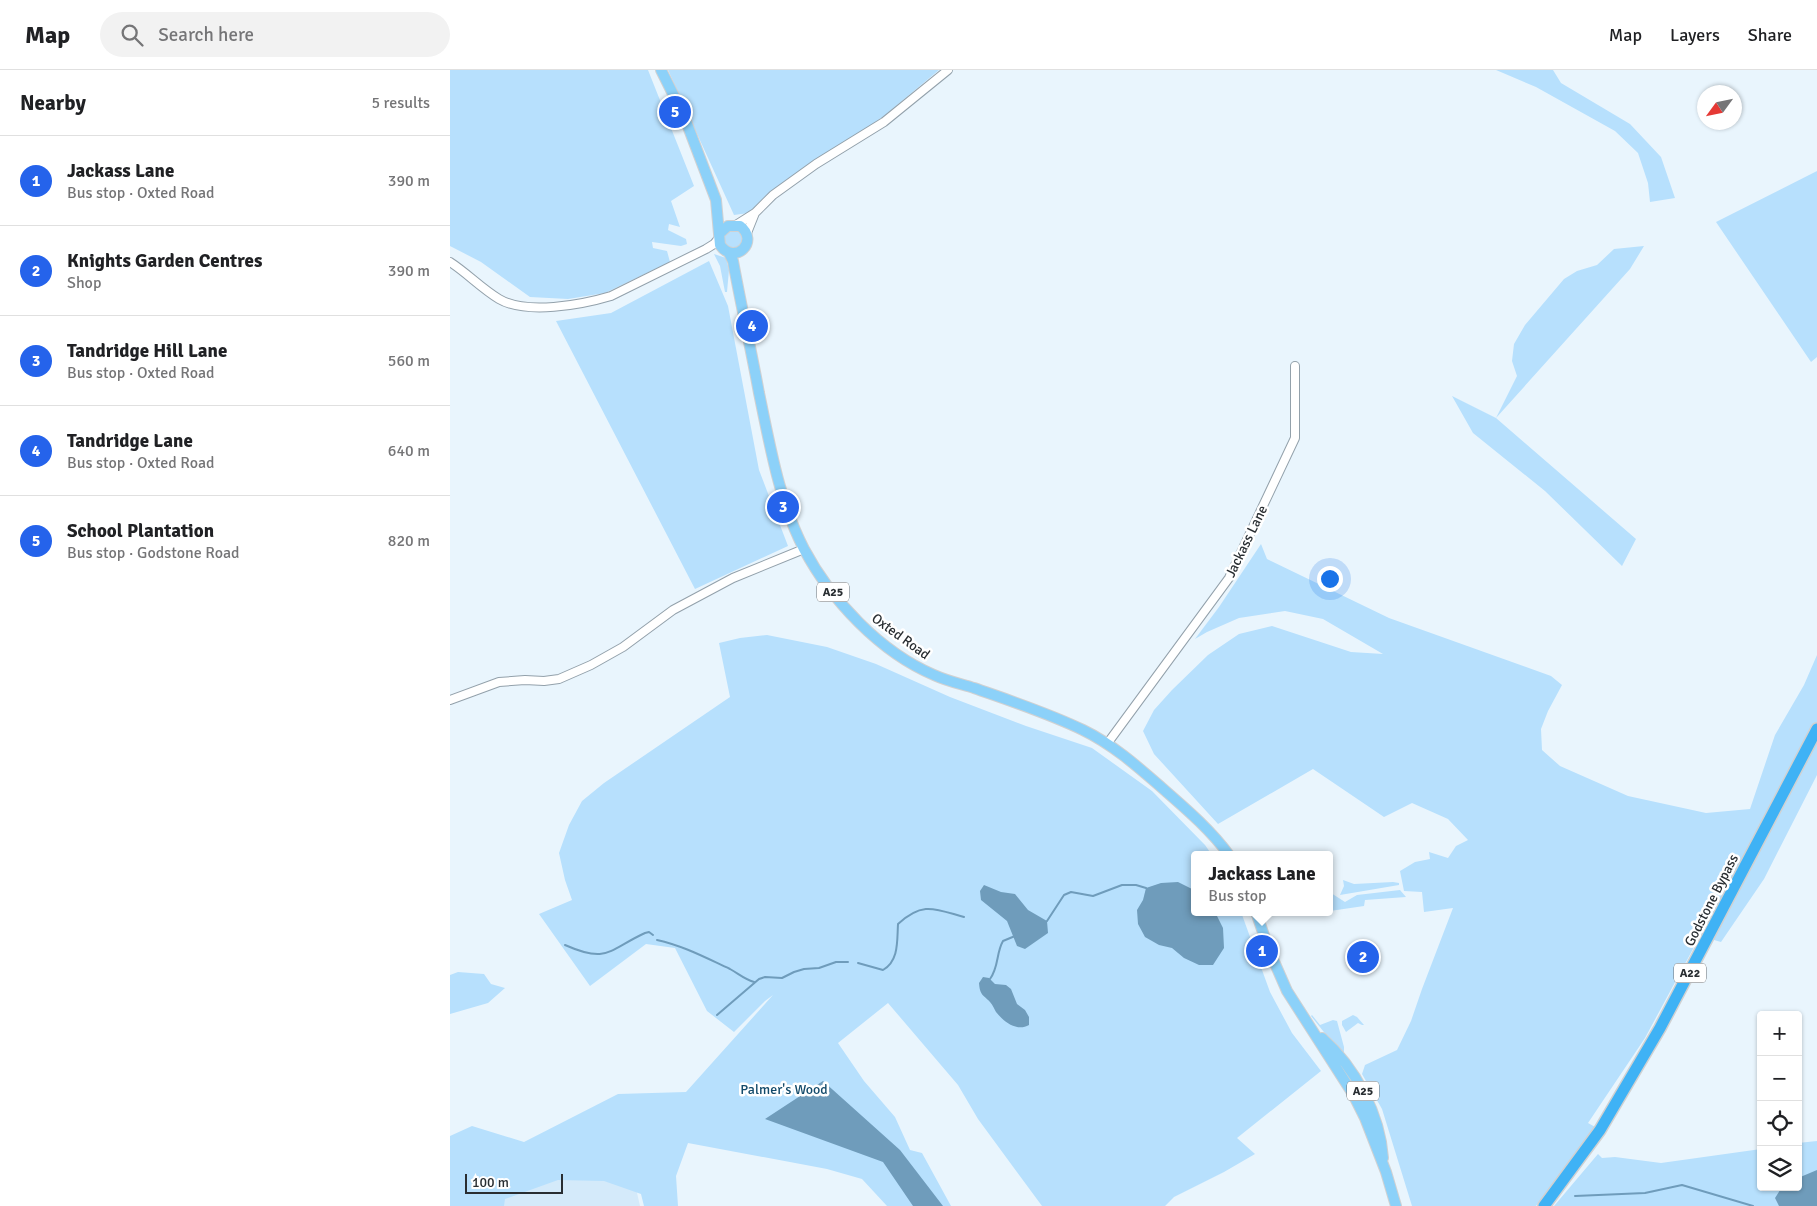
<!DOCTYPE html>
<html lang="en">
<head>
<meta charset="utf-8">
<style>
  body { margin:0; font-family:Signika,sans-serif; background:#f2f2f2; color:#202124 }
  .controls { position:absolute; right:15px; bottom:15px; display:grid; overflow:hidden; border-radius:5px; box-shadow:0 1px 4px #0004 }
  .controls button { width:45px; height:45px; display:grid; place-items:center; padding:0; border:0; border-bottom:1px solid #e0e0e0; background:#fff; color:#202124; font:25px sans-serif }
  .compass { position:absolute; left:1247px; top:15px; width:45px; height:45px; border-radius:50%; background:#fff; box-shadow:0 1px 4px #0004; rotate:237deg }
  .scale { position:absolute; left:15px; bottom:12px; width:98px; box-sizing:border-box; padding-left:5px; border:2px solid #292e32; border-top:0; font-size:14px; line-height:18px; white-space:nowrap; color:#292e32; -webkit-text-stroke:4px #fff; paint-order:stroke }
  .you { position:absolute; left:879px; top:508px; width:18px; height:18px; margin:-12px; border:4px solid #fff; border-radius:50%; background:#1a73e8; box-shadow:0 0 0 8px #1a73e833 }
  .badge { display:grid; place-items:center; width:32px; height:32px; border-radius:50%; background:#2563eb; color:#fff; font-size:16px; font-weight:700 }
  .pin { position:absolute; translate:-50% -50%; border:2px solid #fff; box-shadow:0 1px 5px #0006 }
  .popup { position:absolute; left:741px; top:781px; width:142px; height:65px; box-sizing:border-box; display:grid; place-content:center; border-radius:5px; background:#fff; filter:drop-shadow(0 1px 4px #0005); font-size:16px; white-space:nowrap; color:#757577 }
  .popup b { font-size:19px; color:#202124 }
  .popup::after { content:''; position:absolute; left:50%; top:100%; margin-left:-10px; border:10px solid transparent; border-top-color:#fff }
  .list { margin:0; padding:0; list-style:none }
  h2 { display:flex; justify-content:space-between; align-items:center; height:65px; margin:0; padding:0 20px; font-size:21px }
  h2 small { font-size:16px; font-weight:400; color:#757577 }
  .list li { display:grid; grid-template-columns:32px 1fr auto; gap:15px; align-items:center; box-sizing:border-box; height:90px; padding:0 20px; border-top:1px solid #e0e0e0 }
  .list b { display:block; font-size:19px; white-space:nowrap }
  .list p { margin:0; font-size:16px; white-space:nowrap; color:#757577 }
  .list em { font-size:16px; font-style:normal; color:#757577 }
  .icon { flex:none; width:28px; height:28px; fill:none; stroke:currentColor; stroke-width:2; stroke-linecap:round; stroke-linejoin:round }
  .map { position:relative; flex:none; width:1367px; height:1136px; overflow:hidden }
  header { display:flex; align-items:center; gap:30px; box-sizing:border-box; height:70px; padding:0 25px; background:#fff; border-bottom:1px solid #e0e0e0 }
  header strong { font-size:24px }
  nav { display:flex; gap:28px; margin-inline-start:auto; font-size:18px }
  .search { width:350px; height:45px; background:#f2f2f2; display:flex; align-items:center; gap:12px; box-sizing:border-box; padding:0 18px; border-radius:28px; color:#757577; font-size:19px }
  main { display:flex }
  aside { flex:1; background:#fff }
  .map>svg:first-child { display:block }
</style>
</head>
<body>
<header>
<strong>Map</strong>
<div class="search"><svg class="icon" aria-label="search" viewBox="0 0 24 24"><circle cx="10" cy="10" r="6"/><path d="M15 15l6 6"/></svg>Search here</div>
<nav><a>Map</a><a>Layers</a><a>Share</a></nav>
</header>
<main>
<aside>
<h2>Nearby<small>5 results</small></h2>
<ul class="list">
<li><span class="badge">1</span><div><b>Jackass Lane</b><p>Bus stop · Oxted Road</p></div><em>390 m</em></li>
<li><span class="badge">2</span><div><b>Knights Garden Centres</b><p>Shop</p></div><em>390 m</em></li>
<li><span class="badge">3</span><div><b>Tandridge Hill Lane</b><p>Bus stop · Oxted Road</p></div><em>560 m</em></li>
<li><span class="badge">4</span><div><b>Tandridge Lane</b><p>Bus stop · Oxted Road</p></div><em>640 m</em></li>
<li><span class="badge">5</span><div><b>School Plantation</b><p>Bus stop · Godstone Road</p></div><em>820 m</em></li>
</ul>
</aside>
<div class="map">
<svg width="1367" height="1136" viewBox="0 0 1367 1136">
  <rect width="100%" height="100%" fill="#e9f5fd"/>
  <path fill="#d4eafa" d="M180 1092 190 1136H43L48 1111Z"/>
  <path fill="#b7e0fd" d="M0 0H198L244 116 221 131 230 157 219 154 218 160 236 169 237 174 231 176 202 172 203 178 217 181 220 192 155 223 118 229 80 227 31 192 0 176Z
    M218 0H489L434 46 346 106 299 143 284 145Z
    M1046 0H1103L1111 13 1180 54 1211 87 1225 128 1200 132 1198 113 1188 83 1165 61 1086 17Z
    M1367 101V287L1361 292 1266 152Z
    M274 169a9 9 0 1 1 18 0a9 9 0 1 1-18 0Z
    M1194 176 1180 199 1046 348 1186 469 1172 496 1095 421 1023 363 1002 326 1046 348 1067 306 1062 291 1064 274 1075 255 1114 209 1127 201 1147 195 1164 179Z
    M264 184 276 188 279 200 277 222H275L270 196Z
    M259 191 278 236 309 400 338 476 245 519 106 251 161 243Z
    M811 474 817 489 939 548 1101 606 1112 615 1098 641 1091 659 1092 680 1110 696 1178 726 1256 743 1300 739 1325 665 1354 615 1367 585V705L1314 809 1271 872 1250 866 1195 968 1138 1053 1147 1058 1086 1136H962L932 1039 912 1004 915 995 947 980 961 951 972 919 1003 838 974 842 972 822 954 821 950 801 965 792 980 789 979 782 998 788 1006 776 1018 770 998 749 962 733 934 747 863 699 768 754 704 684 693 661 704 640 722 620 758 585 789 564 822 556 901 582 933 584 873 549 835 541 789 548 757 562 745 569 769 537Z
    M317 565 377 577 426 594 500 627 576 656 642 678 702 721 755 775 762 785H744V842H791L820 922 842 963 871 1001 787 1068 805 1084 774 1102 724 1127 715 1136H592L528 1049 508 1015 438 933 388 973 414 1011 445 1047 460 1080 472 1083 501 1136H437L412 1109 377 1099 238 1073 226 1106 228 1136H194L191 1124 154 1111 108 1110 55 1129 54 1136H0V1066L22 1056 74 1072 168 1024 236 1022 323 925 315 931 284 962 257 941 225 878 196 874 140 916 89 844 122 830 115 810 109 783 119 755 132 731 154 713 280 627 269 573 290 568Z
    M893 810 904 814 943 812 949 813V815L890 825 894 816Z
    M950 820 956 827 915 830 914 836 880 841V826L881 823 895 832 907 825Z
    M8 902 34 904 41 914 55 918 38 933 0 944V905Z
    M862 945 870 955 883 950 887 951 894 977V987L861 946Z
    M903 945 907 947 914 955H912L908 953 896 962 892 955V951Z
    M1367 1071V1136H1104L1148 1084 1152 1088 1165 1087 1211 1093 1311 1079V1117H1348V1073Z"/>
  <path fill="#6f9cbb" d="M728 812 744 820V842H765L773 858 774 878 763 895H749L734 888 722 878 709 875 695 867 688 854 687 840 693 830 696 818 711 813Z
    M534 815 551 822 565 824 578 840 597 851 598 863 575 879 567 876 557 851 531 830 530 821Z
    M533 907 539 908 545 914 556 915 561 919 567 934 575 940 579 947V955C567 962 554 952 546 942 544 939 543 935 540 932 533 924 530 926 529 913Z
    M373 1011 450 1080 493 1136H463L433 1092 315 1049Z
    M1367 1100V1136H1329L1325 1128 1332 1117H1348V1108Z"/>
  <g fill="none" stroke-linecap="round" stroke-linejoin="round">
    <path stroke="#6f9cbb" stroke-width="2" d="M597 851 614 825 621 822 643 826 672 815H686L696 818
      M207 870C234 876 256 888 280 899 289 904 294 909 304 912
      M115 875C158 894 158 880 195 863L199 862 203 865
      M408 893 433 900C449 891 447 871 448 854 473 831 485 839 514 847
      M540 909C549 897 546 883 553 871L565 866
      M267 945 309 909 315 907 332 908 344 902 354 899 369 898 386 892H398
      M1125 1126 1195 1123 1232 1115 1303 1136"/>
    <g stroke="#93a1ab" stroke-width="10">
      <path id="minor" d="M286 155 305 143 323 125 366 94 434 52 498 0
        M297 163 305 143
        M0 192C17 203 31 218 49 229 76 245 131 235 161 226L256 179 264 174 269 168
        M0 630 49 612 75 610 94 611 109 609 141 595 173 577 223 540 283 508 354 479
        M657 674 779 508 845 368V296"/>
    </g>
    <g stroke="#d0d1d2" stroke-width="12">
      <path id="major" d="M211 0 234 46 266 130 270 175C285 196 310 171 290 156H278L270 163
        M279 183 283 191C291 235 301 279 309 323 320 375 329 431 354 479 381 530 430 582 484 605 497 611 511 614 524 618 561 631 598 643 633 660 662 674 687 696 711 717 735 738 760 759 779 785
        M806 842 819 880 837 921 903 1024 915 1048 936 1102 946 1136
        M872 968C905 997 930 1044 933 1088"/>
    </g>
    <g stroke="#d0d1d2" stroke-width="14">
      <path id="highway" d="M1094 1136 1150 1060 1210 958 1367 659"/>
    </g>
    <use href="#minor" stroke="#fff" stroke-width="8"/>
    <use href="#major" stroke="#8cd1f9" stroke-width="10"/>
    <use href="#highway" stroke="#3fb2f5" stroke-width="11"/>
  </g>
  <g text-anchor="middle" stroke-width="5" stroke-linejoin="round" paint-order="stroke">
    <g fill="#fff" stroke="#696d70" stroke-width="1">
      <rect x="367" y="512.5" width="32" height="19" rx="4"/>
      <rect x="1224" y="893.5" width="32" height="19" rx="4"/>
      <rect x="897" y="1011.5" width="32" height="19" rx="4"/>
    </g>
    <g font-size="12" font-weight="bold" fill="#292e32">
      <text x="383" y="526">A25</text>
      <text x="1240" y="907">A22</text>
      <text x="913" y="1025">A25</text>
    </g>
    <g font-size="14" fill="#292e32" stroke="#fff">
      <text transform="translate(796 471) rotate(-64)" y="5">Jackass Lane</text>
      <text transform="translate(451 566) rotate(36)" y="5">Oxted Road</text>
      <text transform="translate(1261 830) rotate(-63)" y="5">Godstone Bypass</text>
    </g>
    <g font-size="14" fill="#124a6a" stroke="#fff">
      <text x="334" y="1024">Palmer's Wood</text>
    </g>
  </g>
</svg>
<div class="controls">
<button>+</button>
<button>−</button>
<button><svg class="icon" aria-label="locate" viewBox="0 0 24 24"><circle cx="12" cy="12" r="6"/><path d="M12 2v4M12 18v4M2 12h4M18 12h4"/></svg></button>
<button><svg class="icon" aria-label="layers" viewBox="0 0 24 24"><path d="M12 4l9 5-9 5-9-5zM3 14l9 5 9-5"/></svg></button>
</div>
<svg class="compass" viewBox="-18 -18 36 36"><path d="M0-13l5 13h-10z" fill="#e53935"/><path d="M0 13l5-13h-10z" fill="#757577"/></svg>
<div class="scale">100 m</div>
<div class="you"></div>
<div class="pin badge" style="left:812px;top:881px">1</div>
<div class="popup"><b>Jackass Lane</b>Bus stop</div>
<div class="pin badge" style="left:913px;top:887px">2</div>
<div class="pin badge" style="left:333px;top:437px">3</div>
<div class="pin badge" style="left:302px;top:256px">4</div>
<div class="pin badge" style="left:225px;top:42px">5</div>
</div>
</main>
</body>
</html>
